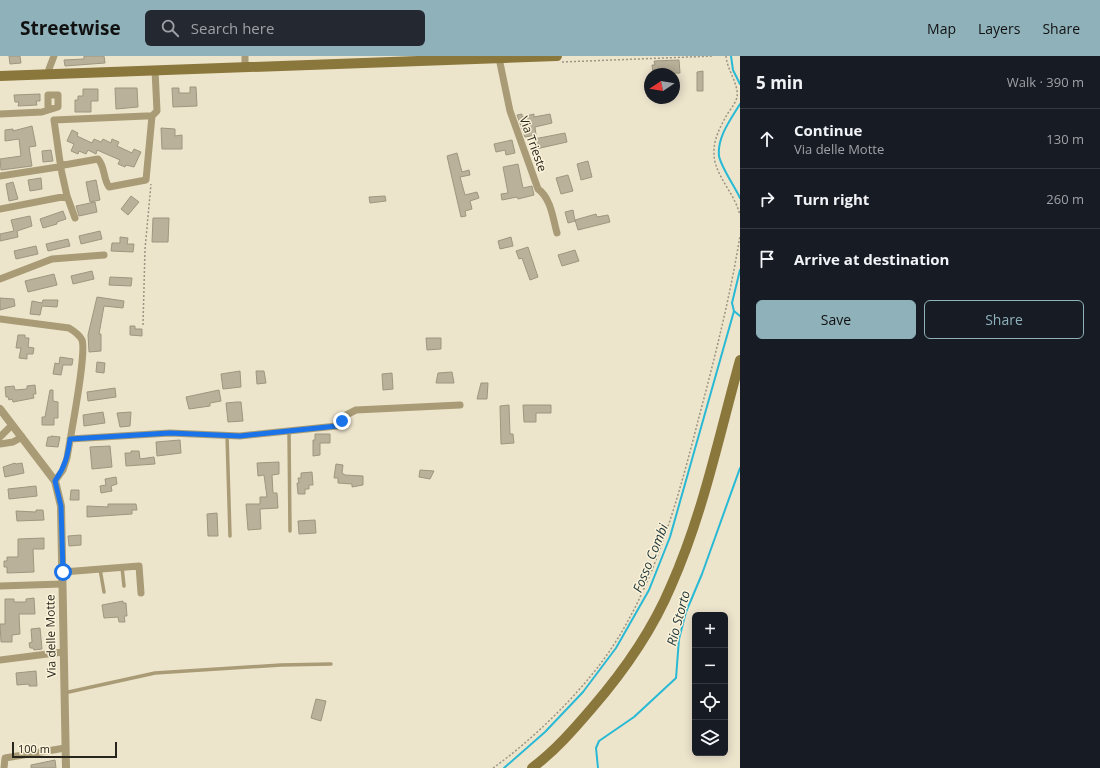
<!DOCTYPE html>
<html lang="en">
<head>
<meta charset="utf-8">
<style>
  body { margin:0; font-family:"Open Sans",sans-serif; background:#242831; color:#f1f3f6 }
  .controls { position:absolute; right:12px; bottom:12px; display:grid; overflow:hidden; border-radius:6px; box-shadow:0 2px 10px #0003 }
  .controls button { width:36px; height:36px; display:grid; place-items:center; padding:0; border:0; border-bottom:1px solid #363941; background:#171b24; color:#f1f3f6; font:20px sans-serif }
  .compass { position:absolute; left:644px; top:12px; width:36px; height:36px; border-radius:50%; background:#171b24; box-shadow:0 2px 10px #0003; rotate:258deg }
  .scale { position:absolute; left:12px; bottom:10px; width:105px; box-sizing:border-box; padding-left:4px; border:2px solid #28251c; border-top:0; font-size:11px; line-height:14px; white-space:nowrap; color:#28251c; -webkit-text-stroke:3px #faf2d9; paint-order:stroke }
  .stop { position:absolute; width:12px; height:12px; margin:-9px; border:3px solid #1a73e8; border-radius:50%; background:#fff }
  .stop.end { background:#1a73e8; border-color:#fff; box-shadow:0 1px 4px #0008 }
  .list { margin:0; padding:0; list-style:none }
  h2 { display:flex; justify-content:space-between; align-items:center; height:52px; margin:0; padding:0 16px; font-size:17px }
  h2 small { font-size:13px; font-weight:400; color:#9ea1a6 }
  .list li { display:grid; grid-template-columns:26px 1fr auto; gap:12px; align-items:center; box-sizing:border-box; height:60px; padding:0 16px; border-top:1px solid #363941 }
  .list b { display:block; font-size:15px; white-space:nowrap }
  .list p { margin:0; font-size:13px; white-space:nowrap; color:#9ea1a6 }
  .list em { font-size:13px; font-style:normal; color:#9ea1a6 }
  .actions { display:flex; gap:8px; padding:12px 16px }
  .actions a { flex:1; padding:9px 0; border:1px solid #8fb1ba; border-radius:6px; text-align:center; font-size:14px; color:#8fb1ba }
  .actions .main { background:#8fb1ba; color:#111 }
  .icon { flex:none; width:22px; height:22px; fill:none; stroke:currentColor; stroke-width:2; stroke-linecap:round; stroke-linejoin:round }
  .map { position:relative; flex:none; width:740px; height:712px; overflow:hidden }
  header { display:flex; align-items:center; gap:24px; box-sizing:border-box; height:56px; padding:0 20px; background:#8fb1ba; color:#111 }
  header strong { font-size:19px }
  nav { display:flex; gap:22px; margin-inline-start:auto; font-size:14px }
  .search { width:280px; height:36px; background:#242831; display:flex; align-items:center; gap:10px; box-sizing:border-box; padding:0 14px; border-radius:6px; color:#9ea1a6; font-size:15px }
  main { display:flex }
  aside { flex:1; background:#171b24 }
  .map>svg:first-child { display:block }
</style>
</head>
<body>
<header>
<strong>Streetwise</strong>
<div class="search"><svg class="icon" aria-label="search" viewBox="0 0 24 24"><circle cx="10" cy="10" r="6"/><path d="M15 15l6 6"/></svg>Search here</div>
<nav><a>Map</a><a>Layers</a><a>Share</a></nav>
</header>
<main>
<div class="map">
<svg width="740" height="712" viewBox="0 0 740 712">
  <rect width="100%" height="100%" fill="#ede4cc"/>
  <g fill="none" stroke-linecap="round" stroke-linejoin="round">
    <path stroke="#28b9d4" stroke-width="2" d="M731 0 733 14 740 28
      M740 48C731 63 717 81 719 100 721 111 735 131 740 142
      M740 214 732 247 734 255 740 260
      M504 712 545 676 583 636 616 592 649 534 670 481 734 255
      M598 712 596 692 599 685 634 661 676 622 679 583 686 556 702 518 740 412"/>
  </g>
  <path fill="#bab19a" stroke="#9e967f" d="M9 0H20L21 7 10 8Z
    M84 0H104L105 7 65 10 64 4 84 3Z
    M679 4 680 17 653 18 652 9H655L654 5Z
    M703 15V35H697V16Z
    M190 31H196L197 50 173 51 172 32H179V37H190Z
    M115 32H137L138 51 116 53Z
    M83 33H98V45H91V56H75V44H78V40H83Z
    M40 38V45H36L37 49 18 50 19 46H15L14 39Z
    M522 58V61L534 58V61L550 58 552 67 535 71 536 79 525 81 517 59Z
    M32 70 36 90 29 91 32 110 1 114 0 103 21 100 19 83 5 85V74L13 73V75Z
    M161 72 175 73V80L182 79V93H162Z
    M72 74 78 77 77 80 92 87 94 83 101 86 103 83 111 87 112 83 119 86 117 90 132 97 134 93 141 96 134 111 126 109 125 111 118 108 120 104 97 94 96 98 88 94 86 98 79 95 78 98 71 95 74 88 67 85Z
    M565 77 567 86 536 93 534 83Z
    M512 84 515 97 506 99 505 94 496 96 494 88Z
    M51 94 53 105 43 106 42 95Z
    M457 97 462 116 469 114 470 119 460 121 465 139 477 136 479 142 470 145 472 153 465 155 466 160 461 161 447 100Z
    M588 105 592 121 581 124 577 108Z
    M518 108 523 132 532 130 534 139 518 143 517 141 502 144 501 138 508 137 503 111Z
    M568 119 573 135 561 138 556 122Z
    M41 122 42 133 30 135 28 124Z
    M96 124 100 144 90 146 86 126Z
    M13 126 18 143 9 145 6 128Z
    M131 140 139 146 128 159 121 153Z
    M385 140 386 145 370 147 369 141Z
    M95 146 97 156 79 160 76 150Z
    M573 154 575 165 568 167 565 156Z
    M63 155 66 163 57 166V168L43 172 40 163Z
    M596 158 597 161 608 159 610 166 578 174 575 164Z
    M30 160 32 170 17 175 18 181 0 185V178L14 175 11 164Z
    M153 162H169L168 186H152Z
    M100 175 102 183 81 188 79 180Z
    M120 181 128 182 127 188H134L133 196 111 195 112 187H120Z
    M511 181 513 190 500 193 498 185Z
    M68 183 70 190 48 195 46 188Z
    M36 190 38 198 16 203 14 195Z
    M528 191 538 221 530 224 522 202 519 203 516 195Z
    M575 194 579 205 562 210 558 199Z
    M92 215 94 223 73 228 71 220Z
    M54 218 57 229 28 236 25 225Z
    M110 221 132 222 131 230 109 229Z
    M97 241 124 245 123 252 104 250 99 278H101V295L89 296 88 279Z
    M0 242 14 243 15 250 0 254Z
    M43 244H58L57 251 42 250 40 259 30 258 32 245 42 247Z
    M130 270H135V273H142V280L130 279Z
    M18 279H25V282H29L28 291 34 292 33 298H27V303L19 302 21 292H16Z
    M426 282H441V293L427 294Z
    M60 301 73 303 72 309H63L61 319 53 318 55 307 59 308Z
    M97 306 105 307 104 317 96 316Z
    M240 315 241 331 223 333 221 318Z
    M256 315H264L266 327 257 328Z
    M452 316 454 327H436L438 317Z
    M392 317 393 333 383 334 382 318Z
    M481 327H488L487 343H477Z
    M35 329 36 338H33L34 342 13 346 12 343 9 344 8 341H6L5 331 14 330 15 334 27 333V330Z
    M115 332 116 341 88 345 87 336Z
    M50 334H53V345L58 346V362H54V369H42V361H45Z
    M219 334 221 345 210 347V350L189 353 186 341Z
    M237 346H241L243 365 228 366 226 347Z
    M509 349 510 378H513L514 387 501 388 500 350Z
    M523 349H551V357H536V366H524Z
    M103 356 105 367 84 370 83 359Z
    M131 356 130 370 120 371 117 357Z
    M315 378H330V387H320V399L313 400V384H315Z
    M51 380 60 381 58 391 46 390 48 381H51Z
    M180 384 181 397 157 400 156 386Z
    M110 390 112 411 92 413 90 391Z
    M131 395H139L140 403 154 401 155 408 126 410 125 397H131Z
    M279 406V418L272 419 273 437H277L278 452 260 453 261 473 248 474 246 448H260V441H267L264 419 258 420 257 407Z
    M15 407 16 408 22 407 24 417 5 421 3 411Z
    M336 408 343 409 342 417 345 419 363 420V429L352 431V428L338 427V422H334Z
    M420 414 434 415 430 423 419 421Z
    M312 416 313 429H309V433H305V438H298L297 427H299L298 422H301V417Z
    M116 421 117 428 111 430 112 435 101 437 100 430 106 429 105 423Z
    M36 430 37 440 9 443 8 433Z
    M71 434H79V444H70Z
    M108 448H136L137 454H132V458L87 461V450L108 451Z
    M36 454H43L44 464 17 465 16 455 36 456Z
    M217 457 218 480H208L207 458Z
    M315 464 316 477 299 478 298 465Z
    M81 479V489L69 490 68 480Z
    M44 482V493H33L34 516 7 517V511H4V505H7V501H18V483Z
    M34 542 35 558H19L20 578 12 579V586H1L0 568H5V543H14V546H26V543Z
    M123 545V547H126L127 560H124L125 566H119L118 561 104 562 102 549Z
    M40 572 42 593 34 594 33 592H30L29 587 32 586 31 573Z
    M36 615 37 630H29V628L17 629 16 617Z
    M316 643 326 645 321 665 311 662Z
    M55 704 56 712H31V709Z"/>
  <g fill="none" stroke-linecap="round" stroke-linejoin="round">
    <path stroke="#9b9482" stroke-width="1.5" stroke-dasharray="2 2" stroke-linecap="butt" d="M726 0C727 14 739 28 737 41 736 46 731 53 728 57 719 73 711 87 715 106 720 125 735 139 740 159
      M562 6 714 0
      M143 269 145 193 151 128
      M493 712C530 686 574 643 601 607 653 538 678 443 699 361 715 301 730 241 740 180"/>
    <path stroke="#a89b75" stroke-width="3.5" d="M289 376 290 475
      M227 379 230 480
      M122 511 124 530
      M100 513 104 536
      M64 637 155 617 281 609 331 608"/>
    <path stroke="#a89b75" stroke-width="7" d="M245 0V11
      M499 2 510 55 538 133C551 142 553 163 557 177
      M49 18V13L54 0
      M0 58 42 56 58 51V39H48V54
      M146 60H152L146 124 109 131C103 123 105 110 98 103L64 109 60 106 54 64Z
      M152 60 157 55 155 14
      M0 120 58 111 61 113 67 140 0 153
      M67 140 75 162
      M0 223 52 203 104 199
      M0 263 69 272C74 275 79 278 82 284 87 298 70 382 67 402L63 414 55 425
      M0 381 12 369
      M70 383 170 377 240 380 337 370 346 359 356 354 460 349
      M0 388 13 386 22 381
      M63 516 139 510 141 537
      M0 530 62 528
      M0 604 63 596
      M4 712 5 702 65 692"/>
    <path stroke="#a89b75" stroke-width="8" d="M0 353 55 425 61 450 66 712"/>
    <path stroke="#8a773c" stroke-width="10" d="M0 20 557 0
      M532 712C555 695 574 673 592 652 624 615 652 575 671 530 703 458 719 380 740 304"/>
  </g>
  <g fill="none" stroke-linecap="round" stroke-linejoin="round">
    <path stroke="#1a73e8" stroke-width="5" d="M63 516 61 450 55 425C65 411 68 399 70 383L170 377 240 380 337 370 342 365"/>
  </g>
  <g text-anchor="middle" stroke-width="3" stroke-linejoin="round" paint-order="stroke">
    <g font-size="12" fill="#28251c" stroke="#faf2d9">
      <text transform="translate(533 88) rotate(70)" y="4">Via Trieste</text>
      <text transform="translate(51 580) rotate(-91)" y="4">Via delle Motte</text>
    </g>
    <g font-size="13" font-style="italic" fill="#1b3237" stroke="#faf2d9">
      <text transform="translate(650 502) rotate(-68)" y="5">Fosso Combi</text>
      <text transform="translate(678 562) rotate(-75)" y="5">Rio Storto</text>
    </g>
  </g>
</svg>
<div class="controls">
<button>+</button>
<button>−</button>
<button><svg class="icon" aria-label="locate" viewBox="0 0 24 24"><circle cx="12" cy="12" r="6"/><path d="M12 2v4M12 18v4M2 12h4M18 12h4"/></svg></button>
<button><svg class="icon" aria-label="layers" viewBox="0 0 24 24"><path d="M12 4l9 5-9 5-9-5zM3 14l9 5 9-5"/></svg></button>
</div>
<svg class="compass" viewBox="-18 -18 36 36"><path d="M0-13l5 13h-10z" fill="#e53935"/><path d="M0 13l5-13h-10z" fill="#9ea1a6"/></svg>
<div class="scale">100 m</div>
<div class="stop" style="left:63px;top:516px"></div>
<div class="stop end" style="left:342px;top:365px"></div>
</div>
<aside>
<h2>5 min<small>Walk · 390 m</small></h2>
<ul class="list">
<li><svg class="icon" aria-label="ahead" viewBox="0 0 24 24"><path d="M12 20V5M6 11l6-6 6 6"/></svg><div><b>Continue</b><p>Via delle Motte</p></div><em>130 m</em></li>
<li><svg class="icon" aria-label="right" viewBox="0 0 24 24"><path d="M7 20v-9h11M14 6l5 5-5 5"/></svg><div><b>Turn right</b></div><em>260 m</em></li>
<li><svg class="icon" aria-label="arrive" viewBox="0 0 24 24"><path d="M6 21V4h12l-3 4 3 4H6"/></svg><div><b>Arrive at destination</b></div></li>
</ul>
<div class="actions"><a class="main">Save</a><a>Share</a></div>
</aside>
</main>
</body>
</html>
